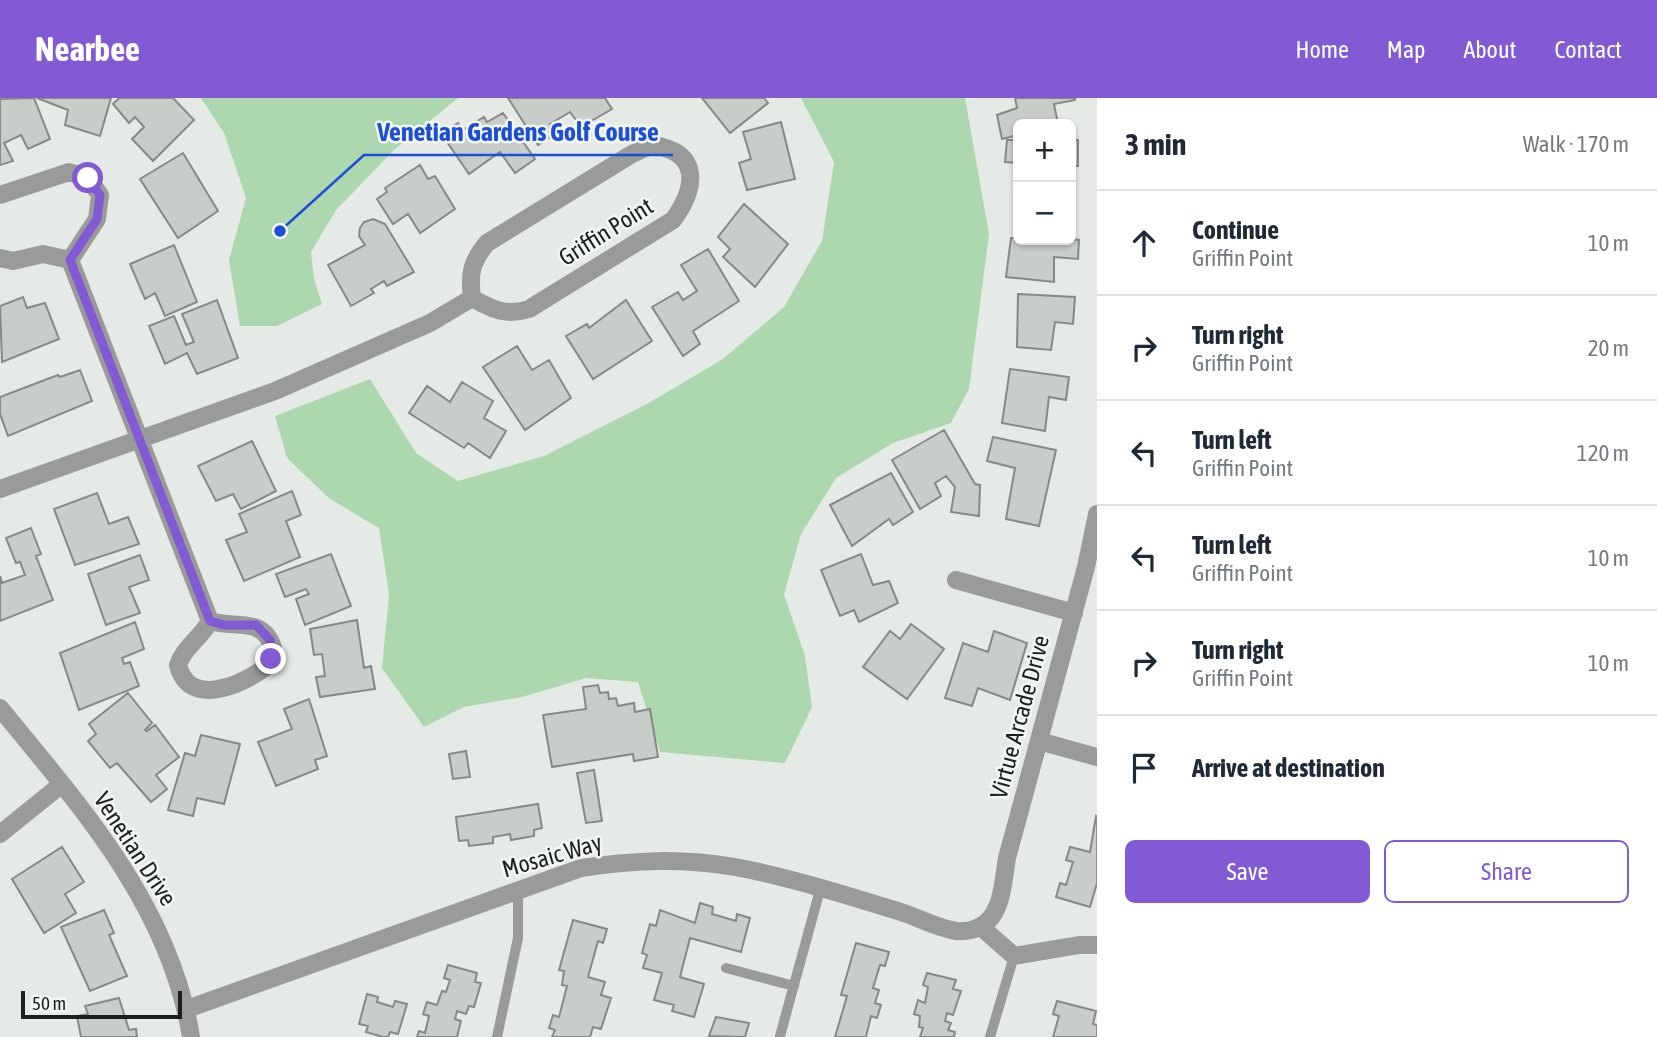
<!DOCTYPE html>
<html lang="en">
<head>
<meta charset="utf-8">
<style>
  body { margin:0; font-family:"Asap Condensed",sans-serif; background:#f2f2f3; color:#1f2937 }
  .controls { position:absolute; right:21px; top:21px; display:grid; overflow:hidden; border-radius:10px; box-shadow:0 2px 5px #0004 }
  .controls button { width:63px; height:63px; display:grid; place-items:center; padding:0; border:0; border-bottom:2px solid #e0e1e3; background:#fff; color:#1f2937; font:35px sans-serif }
  .scale { position:absolute; left:21px; bottom:18px; width:161px; box-sizing:border-box; padding-left:7px; border:4px solid #1d1f1d; border-top:0; font-size:19px; line-height:24px; white-space:nowrap; color:#1d1f1d; -webkit-text-stroke:5px #f3f7f3; paint-order:stroke }
  .stop { position:absolute; width:21px; height:21px; margin:-16px; border:5px solid #825ad3; border-radius:50%; background:#fff }
  .stop.end { background:#825ad3; border-color:#fff; box-shadow:0 2px 7px #0008 }
  .list { margin:0; padding:0; list-style:none }
  h2 { display:flex; justify-content:space-between; align-items:center; height:91px; margin:0; padding:0 28px; font-size:30px }
  h2 small { font-size:23px; font-weight:400; color:#747a83 }
  .list li { display:grid; grid-template-columns:46px 1fr auto; gap:21px; align-items:center; box-sizing:border-box; height:105px; padding:0 28px; border-top:2px solid #e0e1e3 }
  .list b { display:block; font-size:26px; white-space:nowrap }
  .list p { margin:0; font-size:23px; white-space:nowrap; color:#747a83 }
  .list em { font-size:23px; font-style:normal; color:#747a83 }
  .actions { display:flex; gap:14px; padding:21px 28px }
  .actions a { flex:1; padding:16px 0; border:2px solid #825ad3; border-radius:10px; text-align:center; font-size:24px; color:#825ad3 }
  .actions .main { background:#825ad3; color:#fff }
  .icon { flex:none; width:38px; height:38px; fill:none; stroke:currentColor; stroke-width:2; stroke-linecap:round; stroke-linejoin:round }
  .map { position:relative; flex:none; width:1097px; height:939px; overflow:hidden }
  header { display:flex; align-items:center; gap:42px; box-sizing:border-box; height:98px; padding:0 35px; background:#825ad3; color:#fff }
  header strong { font-size:33px }
  nav { display:flex; gap:38px; margin-inline-start:auto; font-size:24px }
  main { display:flex }
  aside { flex:1; background:#fff }
  .map>svg:first-child { display:block }
</style>
</head>
<body>
<header>
<strong>Nearbee</strong>
<nav><a>Home</a><a>Map</a><a>About</a><a>Contact</a></nav>
</header>
<main>
<div class="map">
<svg width="1097" height="939" viewBox="0 0 1097 939">
  <rect width="100%" height="100%" fill="#e6eae6"/>
  <path fill="#add7ae" d="M201 0H458L394 52 336 112 311 154 314 181 322 206 277 228H240L229 162 246 100 224 35Z
    M801 0H965L989 136 969 291 951 325 893 345 836 380 801 436 784 496 805 558 812 609 785 665 660 654 638 584 586 580 522 599 464 609 424 629 382 570 389 497 379 430 330 401 287 360 275 318 370 281 416 355 458 383 544 358 647 306 723 261 784 209 822 143 834 64Z"/>
  <path fill="#c9cdc9" stroke="#868986" stroke-width="2" d="M34 0 50 41 28 51 21 37 4 45 13 63 0 67V1Z
    M37 0H111L100 38 65 27 68 12Z
    M119 0H173L194 22 153 63 132 41 144 29 135 19 129 25 113 6Z
    M508 0H605L612 11 581 29 570 14 550 26 556 35 538 47Z
    M702 0H764L768 5 730 35Z
    M1015 0H1075V2L1054 6 1058 26H1018V37L1002 41 997 17 1017 10Z
    M503 15 535 61 515 75 500 54 469 76 441 35 458 25 463 32 484 19 487 24Z
    M781 24 795 81 747 92 739 65 751 61 743 34Z
    M1007 42H1018V65L1005 64Z
    M1071 42H1078V68H1071Z
    M183 55 218 113 178 140 140 81Z
    M420 67 428 81 435 78 455 111 420 135 408 116 393 126 377 101 387 94 385 90Z
    M744 106 788 146 755 189 723 159 730 151 718 139Z
    M373 121 385 126 414 174 387 188 384 183 371 191 374 195 351 208 328 167 365 147 359 138 360 130 364 124Z
    M1071 121V141L1079 142 1078 161 1054 159V184L1006 179 1011 140H1018V136V142H1071Z
    M174 147 197 204 165 218 155 195 145 201 130 166Z
    M708 151 739 203 693 233 700 246 683 258 652 209 678 194 683 202 697 193 681 167Z
    M1018 196 1075 199 1073 226 1055 224 1051 252 1017 249Z
    M23 199 27 210 45 205 59 241 2 264 0 208Z
    M217 202 238 260 197 276 187 255 165 266 149 228 174 218 186 247 194 244 182 216Z
    M626 202 652 243 593 281 566 238 587 226 589 230Z
    M517 248 532 272 549 262 571 300 525 332 483 269Z
    M1010 271 1069 279 1066 302 1049 299 1045 333 1002 325Z
    M80 272 92 303 8 338 0 316V299L58 277 60 279Z
    M462 284 493 303 484 320 506 333 490 360 468 345 464 350 409 315 427 288 450 304Z
    M944 332 975 386 980 387 979 418 951 414 955 389 946 378 935 385 941 398 920 411 892 362Z
    M993 339 1056 352 1039 428 1006 421 1015 370 987 363Z
    M252 343 276 393 241 411 233 396 216 403 198 368Z
    M891 375 913 414 893 427 889 421 852 448 830 407Z
    M292 393 301 417 286 423 300 459 244 483 226 442 247 434 239 416Z
    M97 395 109 426 128 419 139 446 75 467 54 411Z
    M31 430 41 456 36 458 53 502 0 523V478L2 485 25 477 20 464 16 465 6 440Z
    M331 456 351 508 305 527 296 501 309 496 306 491 285 499 276 476Z
    M861 456 873 487 889 483 898 505 859 524 854 512 840 518 821 472Z
    M140 457 149 482 129 489 140 515 106 527 88 476Z
    M357 522 364 570 371 568 375 591 320 599 316 579 325 578 322 556 314 557 310 531Z
    M135 524 144 551 122 560 124 566 130 564 139 588 79 612 60 555Z
    M911 526 944 551 907 601 863 569 890 533 900 541Z
    M994 533 1027 545 1010 602 978 590 972 608 945 600 963 545 988 554Z
    M598 587 600 595 608 594 609 601 616 600 618 608 634 605 635 614 650 611 658 659 634 663 633 656 552 669 543 617 586 611 583 589Z
    M128 595 152 625 145 632 147 633 155 627 179 659 156 677 167 691 151 704 117 665 110 670 88 643 96 636 89 626Z
    M309 601 327 658 315 662 318 671 276 688 258 644 292 631 284 611Z
    M201 637 240 646 224 706 197 700 193 718 168 712 185 655 195 658Z
    M466 653 470 679 453 681 449 656Z
    M594 672 602 723 586 725 577 675Z
    M538 706 542 730 534 732V738L511 742 510 736 493 739V745L469 748 468 742 459 743 456 719Z
    M1096 718 1097 719V785L1090 809 1056 799 1060 785 1066 787 1073 764 1066 762 1070 749 1090 754Z
    M62 749 84 784 65 796 76 815 44 835 12 781Z
    M700 805 713 809 712 816 736 823 737 816 750 820 741 854 690 840 680 879 704 886 694 919 672 913 674 907 654 902 662 875 643 870 647 857 642 855 650 826 656 828 660 812 695 825Z
    M104 812 114 835 109 837 127 878 90 893 61 829Z
    M573 822 607 831 603 845 598 843 588 879 605 884 601 897 611 900 601 931 593 929 590 939H552L555 932 549 930 553 917 559 919 567 888 562 887 564 873 559 872Z
    M856 845 889 854 885 868 880 867 873 890 879 892 875 905 881 907 877 920 871 918 866 939H835L847 898 841 897Z
    M448 867 477 875 475 884 481 885 474 909 469 908 466 916 457 913 455 921 461 923 457 939H417L419 933 425 935 429 918 423 916 427 904 437 907 442 893 446 894 450 882 444 880Z
    M927 875 956 882 953 891 961 893 953 917 947 915 945 923 951 925 948 932 955 934 954 939H920L923 930 919 929 920 918 914 916 918 902 925 905 928 889 923 887Z
    M367 896 378 899 377 904 393 909 395 903 407 906 398 936 390 934 388 939H383L366 934 368 928 359 926Z
    M119 900 129 932 136 931 137 939H81L77 918 88 916 85 908Z
    M1057 903 1096 913 1093 926 1097 927V939H1053L1059 918 1053 916Z
    M716 919 749 925 745 939 709 938Z"/>
  <g fill="none" stroke-linecap="round" stroke-linejoin="round">
    <path stroke="#999b99" stroke-width="10" d="M726 870 794 888
      M780 938 820 792
      M497 939 518 840V792
      M990 939 1014 858"/>
    <path stroke="#999b99" stroke-width="18" d="M652 47C701 54 697 89 673 122L529 211C506 218 493 212 472 200 469 176 471 164 487 145L632 56Z
      M0 97 69 74 88 80 100 97 97 121 70 162
      M0 160 13 163 43 156 70 162
      M70 162 210 523
      M0 391 275 293 430 225 472 200
      M956 482 1074 515
      M210 523C235 531 263 518 273 550L266 569C241 587 189 611 178 567 183 550 201 540 210 523Z
      M0 610C81 709 170 808 191 939
      M1039 643 1097 659
      M0 736 62 686
      M981 829 1014 858 1079 847H1097
      M187 911 581 770C635 762 682 760 735 769 789 779 849 798 901 814 919 820 938 830 956 833 964 834 970 833 977 830 1003 820 1003 783 1007 760L1086 469 1097 416"/>
  </g>
  <g fill="none" stroke-linecap="round" stroke-linejoin="round">
    <path stroke="#825ad3" stroke-width="9" d="M88 80 100 97 97 121 70 162 210 523 224 527H256L270 542 271 561"/>
  </g>
  <g text-anchor="middle" stroke-width="5" stroke-linejoin="round" paint-order="stroke">
    <g font-size="24" fill="#1d1f1d" stroke="#f3f7f3">
      <text transform="translate(606 134) rotate(-32)" y="8">Griffin Point</text>
      <text transform="translate(1020 619) rotate(-75)" y="8">Virtue Arcade Drive</text>
      <text transform="translate(135 751) rotate(57)" y="8">Venetian Drive</text>
      <text transform="translate(552 758) rotate(-16)" y="8">Mosaic Way</text>
    </g>
  </g>
  <path fill="none" stroke="#1d4ed8" stroke-width="2.5" d="M280 133L364 57H673"/>
  <circle fill="#1d4ed8" stroke="#f3f7f3" stroke-width="2.5" cx="280" cy="133" r="7"/>
  <g font-size="26" text-anchor="middle" font-weight="bold" fill="#1d4ed8" stroke="#f3f7f3" stroke-width="5" stroke-linejoin="round" paint-order="stroke">
    <text x="518" y="43">Venetian Gardens Golf Course</text>
  </g>
</svg>
<div class="controls">
<button>+</button>
<button>−</button>
</div>
<div class="scale">50 m</div>
<div class="stop" style="left:88px;top:80px"></div>
<div class="stop end" style="left:271px;top:561px"></div>
</div>
<aside>
<h2>3 min<small>Walk · 170 m</small></h2>
<ul class="list">
<li><svg class="icon" aria-label="ahead" viewBox="0 0 24 24"><path d="M12 20V5M6 11l6-6 6 6"/></svg><div><b>Continue</b><p>Griffin Point</p></div><em>10 m</em></li>
<li><svg class="icon" aria-label="right" viewBox="0 0 24 24"><path d="M7 20v-9h11M14 6l5 5-5 5"/></svg><div><b>Turn right</b><p>Griffin Point</p></div><em>20 m</em></li>
<li><svg class="icon" aria-label="left" viewBox="0 0 24 24"><path d="M17 20v-9H6M10 6l-5 5 5 5"/></svg><div><b>Turn left</b><p>Griffin Point</p></div><em>120 m</em></li>
<li><svg class="icon" aria-label="left" viewBox="0 0 24 24"><path d="M17 20v-9H6M10 6l-5 5 5 5"/></svg><div><b>Turn left</b><p>Griffin Point</p></div><em>10 m</em></li>
<li><svg class="icon" aria-label="right" viewBox="0 0 24 24"><path d="M7 20v-9h11M14 6l5 5-5 5"/></svg><div><b>Turn right</b><p>Griffin Point</p></div><em>10 m</em></li>
<li><svg class="icon" aria-label="arrive" viewBox="0 0 24 24"><path d="M6 21V4h12l-3 4 3 4H6"/></svg><div><b>Arrive at destination</b></div></li>
</ul>
<div class="actions"><a class="main">Save</a><a>Share</a></div>
</aside>
</main>
</body>
</html>
